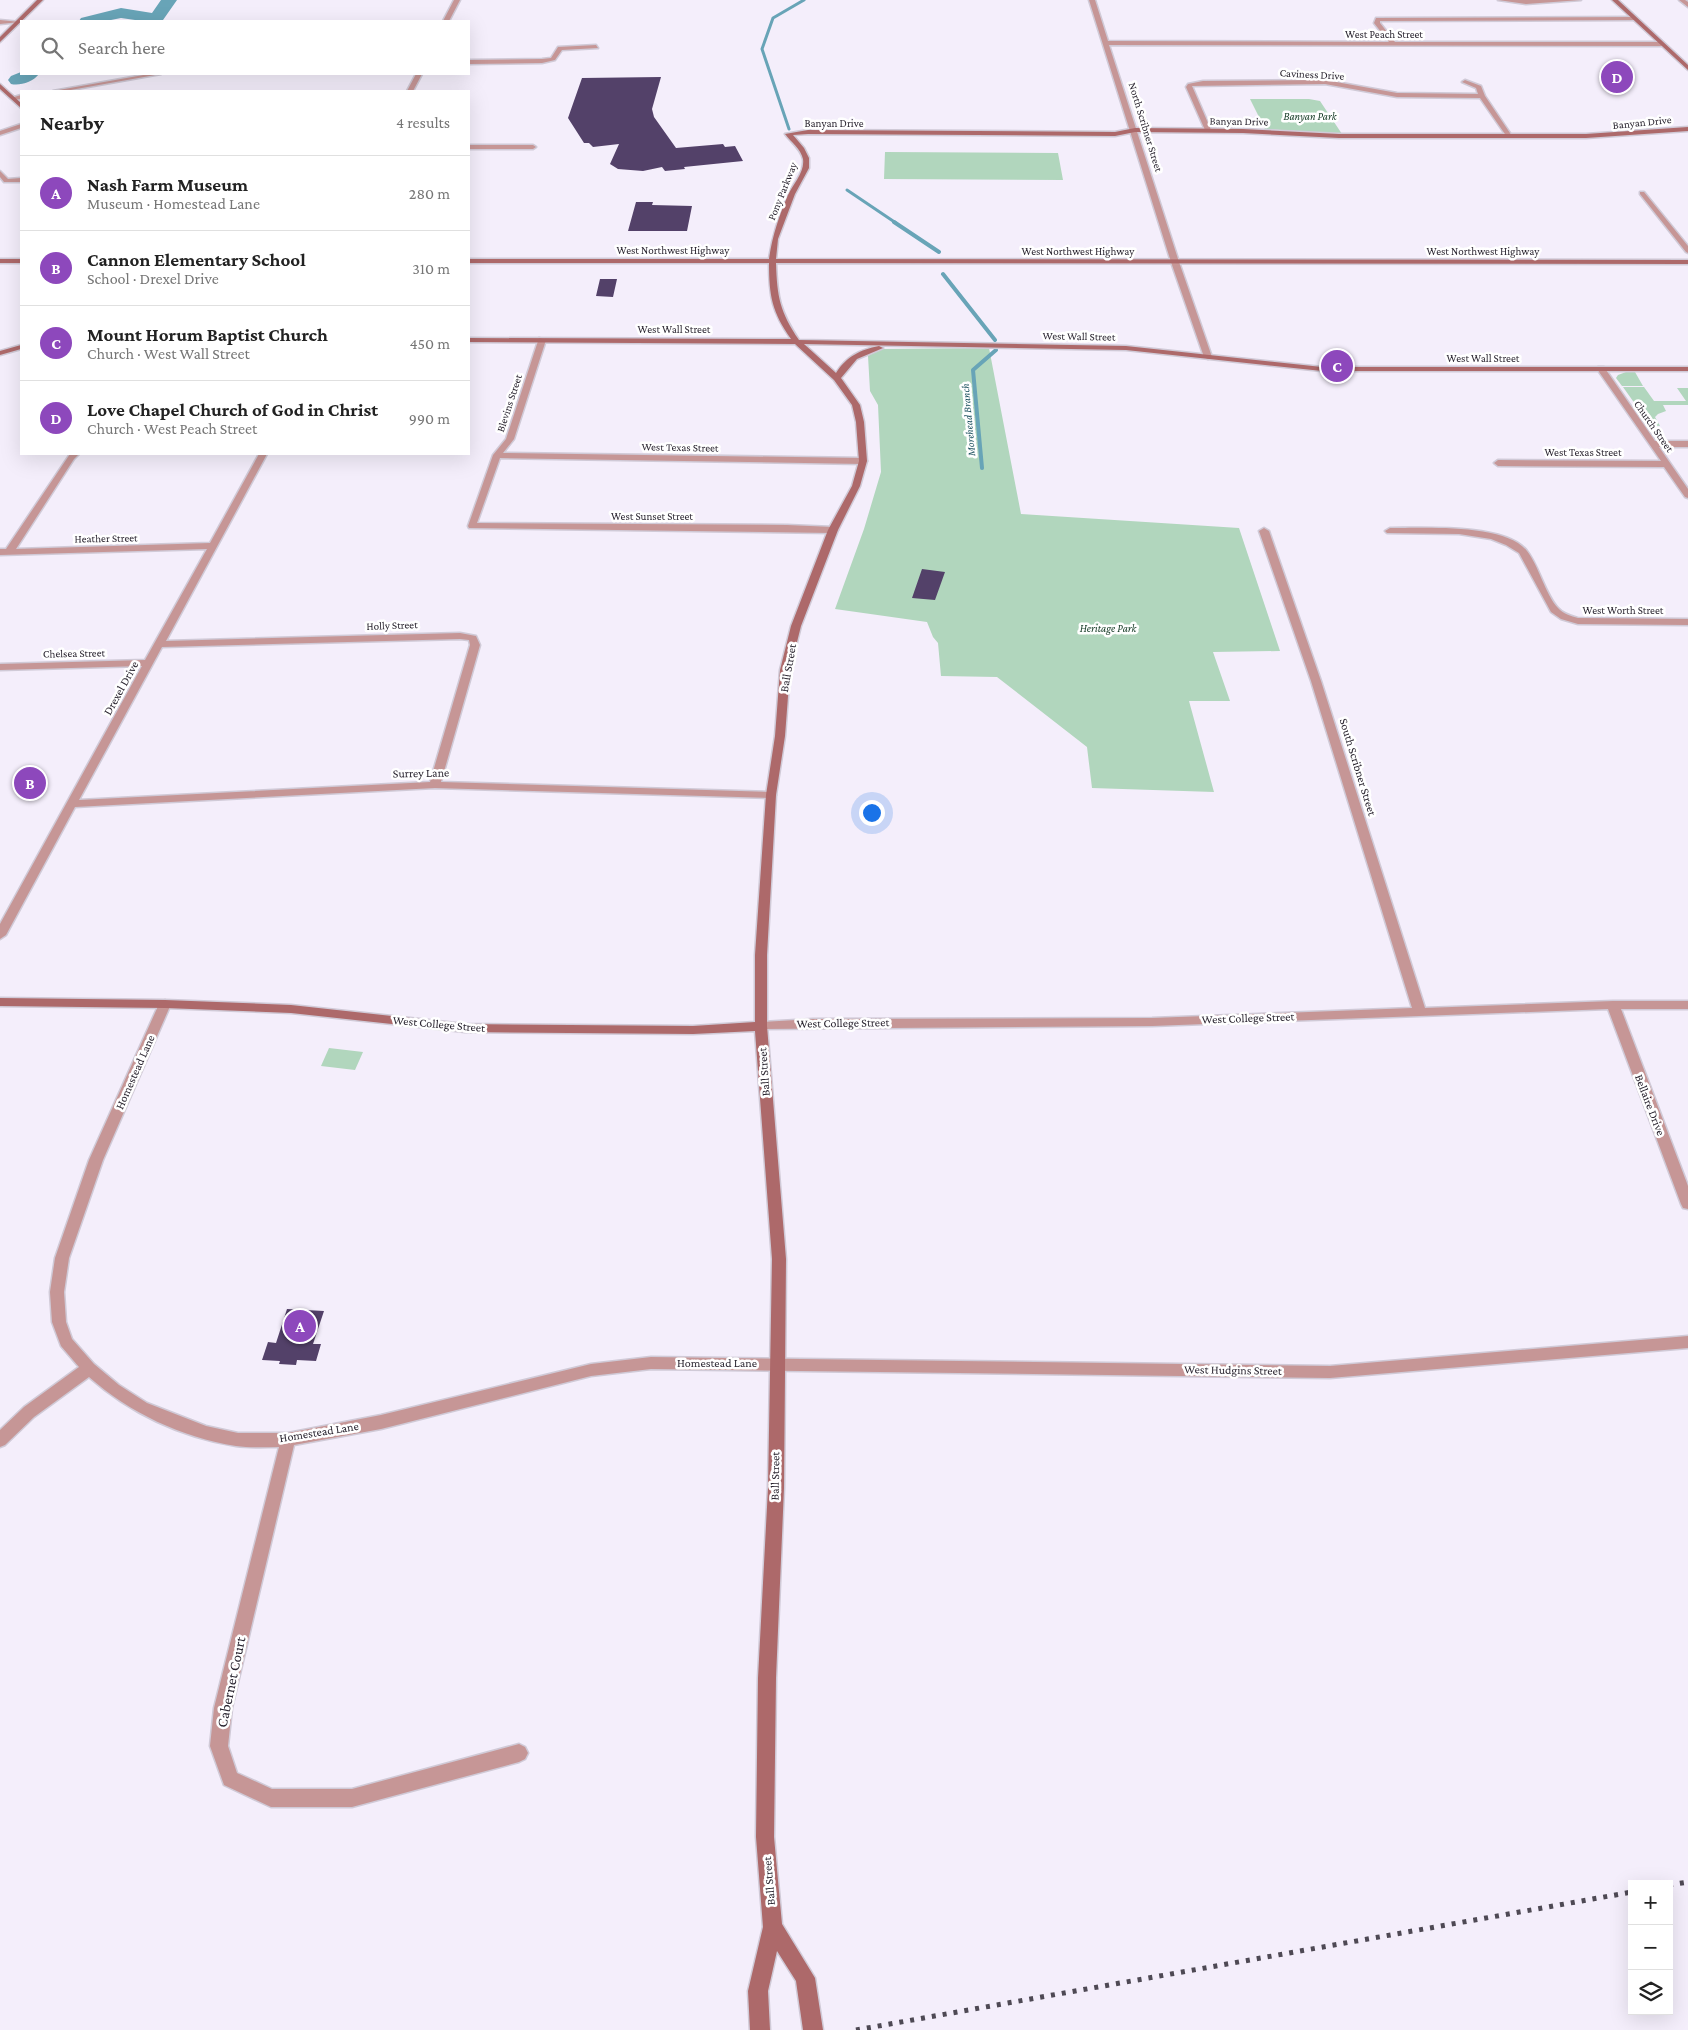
<!DOCTYPE html>
<html lang="en">
<head>
<meta charset="utf-8">
<style>
  body { margin:0; font-family:"Crimson Pro",serif; background:#f6f6f6; color:#222 }
  .controls { position:absolute; right:15px; bottom:15px; display:grid; overflow:hidden; border-radius:0px; box-shadow:0 5px 20px #0002 }
  .controls button { width:45px; height:45px; display:grid; place-items:center; padding:0; border:0; border-bottom:1px solid #e0e0e0; background:#fff; color:#222; font:25px sans-serif }
  .you { position:absolute; left:871px; top:812px; width:18px; height:18px; margin:-12px; border:4px solid #fff; border-radius:50%; background:#1a73e8; box-shadow:0 0 0 8px #1a73e833 }
  .badge { display:grid; place-items:center; width:32px; height:32px; border-radius:50%; background:#8d48bc; color:#fff; font-size:16px; font-weight:700 }
  .pin { position:absolute; translate:-50% -50%; border:2px solid #fff; box-shadow:0 1px 5px #0006 }
  .list { margin:0; padding:0; list-style:none }
  h2 { display:flex; justify-content:space-between; align-items:center; height:65px; margin:0; padding:0 20px; font-size:21px }
  h2 small { font-size:16px; font-weight:400; color:#767676 }
  .list li { display:grid; grid-template-columns:32px 1fr auto; gap:15px; align-items:center; box-sizing:border-box; height:75px; padding:0 20px; border-top:1px solid #e0e0e0 }
  .list b { display:block; font-size:19px; white-space:nowrap }
  .list p { margin:0; font-size:16px; white-space:nowrap; color:#767676 }
  .list em { font-size:16px; font-style:normal; color:#767676 }
  .icon { flex:none; width:28px; height:28px; fill:none; stroke:currentColor; stroke-width:2; stroke-linecap:round; stroke-linejoin:round }
  .map { position:relative; flex:none; width:1688px; height:2030px; overflow:hidden }
  .search { position:absolute; background:#fff; box-shadow:0 5px 20px #0002; left:20px; top:20px; width:450px; height:55px; display:flex; align-items:center; gap:12px; box-sizing:border-box; padding:0 18px; border-radius:0px; color:#767676; font-size:19px }
  .panel { position:absolute; background:#fff; box-shadow:0 5px 20px #0002; left:20px; top:90px; width:450px; height:365px; border-radius:0px }
  .map>svg:first-child { display:block }
</style>
</head>
<body>
<div class="map">
<svg width="1688" height="2030" viewBox="0 0 1688 2030">
  <rect width="100%" height="100%" fill="#f4eefb"/>
  <path fill="#b1d6bd" d="M1250 99H1309L1320 101 1342 134 1265 129Z
    M885 152 1058 153 1063 180 884 179Z
    M989 348 1021 514 1239 528 1280 651 1213 652 1230 701H1189L1214 792 1092 788 1087 747 997 677 941 676 938 643 933 637 927 622 835 609 864 529 881 472 878 405 870 391 868 356 880 349Z
    M1626 372H1635L1643 386H1622L1616 378 1618 375Z
    M1623 387H1644L1654 401H1686L1677 388H1688V405H1663L1666 411 1658 414 1655 417 1660 426 1650 425Z
    M329 1048 363 1052 355 1070 321 1066Z"/>
  <g fill="none" stroke-linecap="round" stroke-linejoin="round">
    <path stroke="#68a4b7" stroke-width="3" d="M789 129 762 49 773 18 804 0
      M847 190 896 223"/>
    <path stroke="#68a4b7" stroke-width="4" d="M894 222 939 252
      M943 274 995 340
      M982 468 973 370 996 350"/>
    <path fill="#68a4b7" fill-rule="evenodd" d="M161 0H177L163 20 142 21 121 18 106 21H79L81 18 121 8 152 13Z
      M21 72V74H39C33 82 20 86 11 84L8 80 11 76Z"/>
  </g>
  <path fill="#534169" d="M661 77 652 109 654 117 676 148 723 144 725 147 735 146 743 161 684 167 685 169 665 171 662 167 643 171 618 169 610 164 619 144 593 147 589 143H584L568 118 582 78Z
    M636 202H653L652 205 692 206 687 231H628Z
    M600 279H617L613 297 596 296Z
    M922 569 945 572 935 600 912 598Z
    M287 1309 324 1311 313 1344H321L316 1361 297 1360 296 1365 279 1364 280 1361 262 1360 268 1342 276 1343Z"/>
  <g fill="none" stroke-linecap="round" stroke-linejoin="round">
    <g stroke="#d0cad7" stroke-width="3">
      <path id="street" d="M454 0H460L449 21H443Z
        M1089 0H1095L1108 41 1389 42 1374 23 1376 18 1635 17 1637 20 1380 21V23L1395 42H1661L1664 44 1661 46 1109 45 1179 262 1212 357 1208 359 1204 357 1171 262Z
        M1498 0H1581L1526 4Z
        M1679 0H1685L1688 2V7Z
        M0 20 20 22 0 24Z
        M596 45 598 48 562 50 555 60 542 63 469 64V60L542 59 551 58 558 47Z
        M149 74H161L65 91H53Z
        M416 74H422L413 91H407Z
        M1325 80 1397 93 1478 94 1476 88 1462 82 1465 80 1481 86 1485 96 1512 136 1507 137 1480 98 1397 97 1325 84 1192 86 1211 130 1208 132 1205 130 1186 87 1188 84 1203 81Z
        M21 95V99L14 100 11 98Z
        M21 124V128L0 135V131Z
        M469 145H533L536 147 533 149H469Z
        M0 171 8 179 21 178V182H4L0 177Z
        M1640 192H1644L1688 246V253L1686 252 1640 194Z
        M539 338 546 340 514 439 503 453 863 458 867 461 863 464 500 458 477 523 787 525 833 527 838 530 833 533 469 528 468 526 493 455 506 439Z
        M1598 367H1604L1655 441H1688V447H1659L1688 489V498L1685 497 1664 467 1498 466 1494 463 1498 460 1661 461 1597 369Z
        M70 454H79L74 459 16 549 210 543 259 454H267L166 641 460 633 476 636 480 645 441 782 771 792 776 795 771 798 435 788 75 807 6 935 0 939V924L142 666 0 670V664L145 660 207 549 0 555V549H6ZM460 639 469 640 470 645 430 782 79 800 162 647Z
        M1264 528 1269 531 1321 681 1425 1008 1613 1001H1688V1009H1621L1688 1186V1209L1683 1208 1681 1204 1608 1009 1152 1026 757 1029 755 1026 757 1023 761 1022 813 1019 1152 1018 1412 1008 1311 681 1259 531Z
        M1390 528C1422 528 1506 523 1527 551 1539 566 1545 594 1558 608 1563 614 1571 616 1578 618L1688 619V625L1578 624 1561 619 1551 612 1519 553 1506 545 1491 539 1459 534 1387 533 1385 531Z
        M165 1000 171 1004 103 1160 69 1258 64 1292 66 1322 72 1339 94 1364 119 1385 147 1403 206 1426 238 1433H288L381 1415 591 1364 651 1357 1330 1366 1688 1336V1348L1330 1378 651 1369 591 1376 381 1429 294 1445 232 1708 228 1746 237 1773 272 1789H352L519 1744 525 1747 528 1753 525 1759 519 1762 352 1807H271L224 1785 210 1746 214 1708 279 1447C265 1447 250 1448 236 1446 181 1437 130 1413 89 1377L34 1417 5 1445 0 1447V1430L24 1407 79 1367 61 1346 52 1322 50 1292 55 1258 89 1160 159 1004Z"/>
    </g>
    <g stroke="#d0cad7" stroke-width="3">
      <path id="secondary" d="M37 0H43L0 42V37Z
        M1612 0H1618L1688 65V70Z
        M0 84 21 103V108L0 89Z
        M1688 127V131L1586 138H1339L1243 133 1135 132 1115 136 808 134 793 135 804 148 809 158V168L795 194 778 239 776 259 1688 260V264L776 263C777 297 780 312 799 340L1126 346 1322 367H1688V371H1322L1126 350 804 344 836 373C847 356 860 350 879 346L883 348 857 359 841 378 860 405 864 422 867 461 860 486 838 530 801 626 790 670 785 736 776 795 767 955V1026L786 1259 784 1488 776 1678 774 1837 782 1924 815 1978 823 2030H803L796 1981 777 1951 768 1991 770 2030H750L748 1991 763 1927 756 1837 758 1678 768 1488 772 1259 755 1031 693 1034 465 1032 291 1013 165 1008 0 1006V998L165 1000 291 1005 465 1024 693 1026 755 1022V955L766 795 775 736 780 670 791 626 828 530 852 486 859 461 856 422 852 405 834 380 795 344 469 342V338L791 339C772 312 769 296 769 263H469V259H769C772 237 779 216 788 195 793 184 805 172 803 159 801 149 791 142 785 134L808 130 1115 132 1135 128 1243 129 1339 134H1586Z
        M0 259H21V263H0Z
        M21 345V349L0 355V351Z"/>
    </g>
    <use href="#street" fill="#c69696" fill-rule="evenodd"/>
    <use href="#secondary" fill="#ad696a" fill-rule="evenodd"/>
    <path stroke="#4e4954" stroke-width="5" stroke-dasharray="4 7" stroke-linecap="butt" d="M1669 1885 1688 1882
      M856 2030 1632 1892"/>
  </g>
  <g text-anchor="middle" stroke-width="5" stroke-linejoin="round" paint-order="stroke">
    <g font-size="11" fill="#2c2732" stroke="#fff">
      <text x="1384" y="38">West Peach Street</text>
      <text transform="translate(1312 74) rotate(3)" y="4">Caviness Drive</text>
      <text transform="translate(1239 121) rotate(1)" y="4">Banyan Drive</text>
      <text transform="translate(1642 122) rotate(-6)" y="4">Banyan Drive</text>
      <text x="834" y="127">Banyan Drive</text>
      <text transform="translate(1146 127) rotate(73)" y="4">North Scribner Street</text>
      <text transform="translate(782 191) rotate(-68)" y="4">Pony Parkway</text>
      <text x="673" y="254">West Northwest Highway</text>
      <text x="1078" y="255">West Northwest Highway</text>
      <text x="1483" y="255">West Northwest Highway</text>
      <text x="674" y="333">West Wall Street</text>
      <text transform="translate(1079 336) rotate(1)" y="4">West Wall Street</text>
      <text x="1483" y="362">West Wall Street</text>
      <text transform="translate(509 403) rotate(-72)" y="4">Blevins Street</text>
      <text transform="translate(1654 426) rotate(55)" y="4">Church Street</text>
      <text transform="translate(680 447) rotate(1)" y="4">West Texas Street</text>
      <text x="1583" y="456">West Texas Street</text>
      <text x="652" y="520">West Sunset Street</text>
      <text transform="translate(106 538) rotate(-1)" y="4">Heather Street</text>
      <text x="1623" y="614">West Worth Street</text>
      <text transform="translate(392 625) rotate(-2)" y="4">Holly Street</text>
      <text transform="translate(74 653) rotate(-1)" y="4">Chelsea Street</text>
    </g>
    <g font-size="11" font-style="italic" fill="#103721" stroke="#fff">
      <text x="1310" y="120">Banyan Park</text>
      <text x="1108" y="632">Heritage Park</text>
    </g>
    <g font-size="11" font-style="italic" fill="#1d515f" stroke="#fff">
      <text transform="translate(968 420) rotate(-95)" y="4">Morehead Branch</text>
    </g>
    <g font-size="12" fill="#2c2732" stroke="#fff">
      <text transform="translate(788 668) rotate(-80)" y="4">Ball Street</text>
      <text transform="translate(121 688) rotate(-61)" y="4">Drexel Drive</text>
      <text transform="translate(1358 767) rotate(73)" y="4">South Scribner Street</text>
      <text transform="translate(421 773) rotate(-1)" y="4">Surrey Lane</text>
      <text transform="translate(1248 1018) rotate(-2)" y="4">West College Street</text>
      <text transform="translate(843 1023) rotate(-1)" y="4">West College Street</text>
      <text transform="translate(439 1024) rotate(5)" y="4">West College Street</text>
      <text transform="translate(135 1072) rotate(-66)" y="4">Homestead Lane</text>
      <text transform="translate(764 1072) rotate(-94)" y="4">Ball Street</text>
      <text transform="translate(1650 1105) rotate(69)" y="4">Bellaire Drive</text>
      <text x="717" y="1367">Homestead Lane</text>
      <text transform="translate(1233 1370) rotate(1)" y="4">West Hudgins Street</text>
      <text transform="translate(319 1432) rotate(-9)" y="4">Homestead Lane</text>
      <text transform="translate(775 1476) rotate(-89)" y="4">Ball Street</text>
      <text transform="translate(769 1881) rotate(-95)" y="4">Ball Street</text>
    </g>
    <g font-size="15" fill="#2c2732" stroke="#fff">
      <text transform="translate(231 1682) rotate(-78)" y="5">Cabernet Court</text>
    </g>
  </g>
</svg>
<div class="controls">
<button>+</button>
<button>−</button>
<button><svg class="icon" aria-label="layers" viewBox="0 0 24 24"><path d="M12 4l9 5-9 5-9-5zM3 14l9 5 9-5"/></svg></button>
</div>
<div class="you"></div>
<div class="pin badge" style="left:300px;top:1326px">A</div>
<div class="pin badge" style="left:30px;top:783px">B</div>
<div class="pin badge" style="left:1337px;top:366px">C</div>
<div class="pin badge" style="left:1617px;top:77px">D</div>
<div class="search"><svg class="icon" aria-label="search" viewBox="0 0 24 24"><circle cx="10" cy="10" r="6"/><path d="M15 15l6 6"/></svg>Search here</div>
<section class="panel">
<h2>Nearby<small>4 results</small></h2>
<ul class="list">
<li><span class="badge">A</span><div><b>Nash Farm Museum</b><p>Museum · Homestead Lane</p></div><em>280 m</em></li>
<li><span class="badge">B</span><div><b>Cannon Elementary School</b><p>School · Drexel Drive</p></div><em>310 m</em></li>
<li><span class="badge">C</span><div><b>Mount Horum Baptist Church</b><p>Church · West Wall Street</p></div><em>450 m</em></li>
<li><span class="badge">D</span><div><b>Love Chapel Church of God in Christ</b><p>Church · West Peach Street</p></div><em>990 m</em></li>
</ul>
</section>
</div>
</body>
</html>
